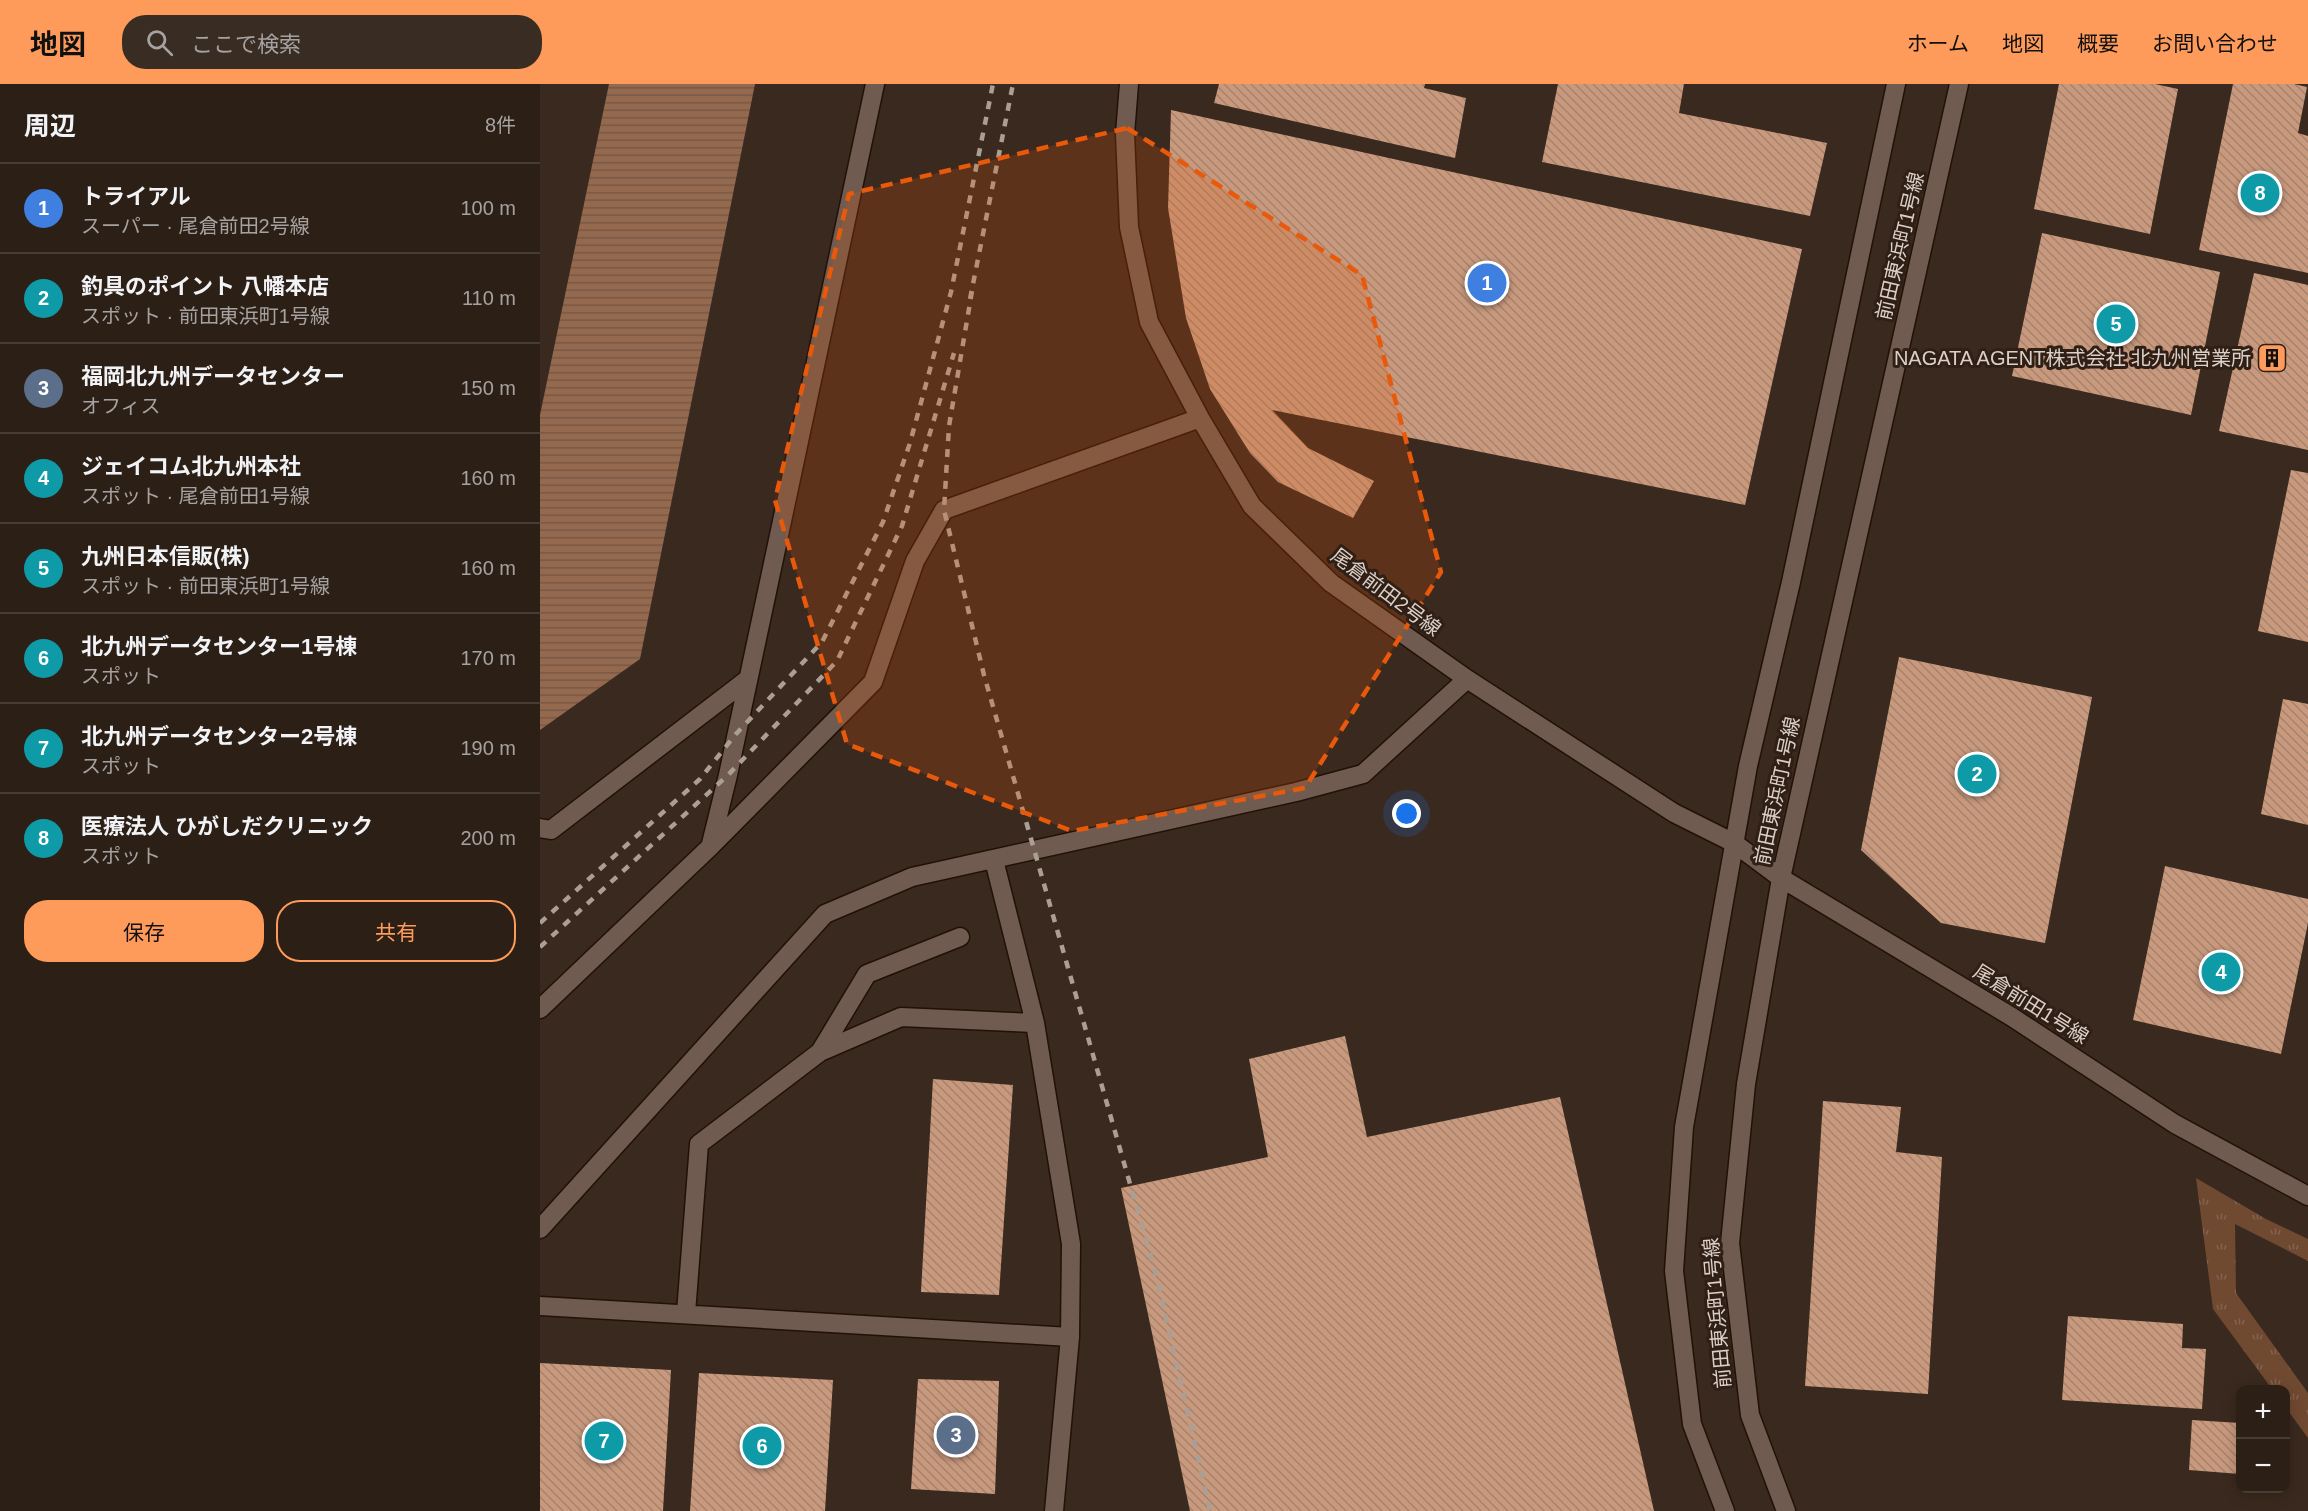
<!DOCTYPE html>
<html lang="ja">
<head>
<meta charset="utf-8">
<style>
  body { margin:0; font-family:Arial,"Noto Sans JP",sans-serif; background:#382c23; color:#f1f3f6 }
  .controls { position:absolute; right:18px; bottom:18px; display:grid; overflow:hidden; border-radius:12px; box-shadow:0 3px 15px #0003 }
  .controls button { width:54px; height:54px; display:grid; place-items:center; padding:0; border:0; border-bottom:2px solid #483d35; background:#2c1f16; color:#f1f3f6; font:30px sans-serif }
  .you { position:absolute; left:867px; top:730px; width:21px; height:21px; margin:-15px; border:4px solid #fff; border-radius:50%; background:#1a73e8; box-shadow:0 0 0 9px #1a73e833 }
  .badge { display:grid; place-items:center; width:39px; height:39px; border-radius:50%; background:#ff9b5a; color:#fff; font-size:20px; font-weight:700 }
  .pin { position:absolute; translate:-50% -50%; border:3px solid #fff; box-shadow:0 2px 6px #0006 }
  .list { margin:0; padding:0; list-style:none }
  h2 { display:flex; justify-content:space-between; align-items:center; height:78px; margin:0; padding:0 24px; font-size:26px }
  h2 small { font-size:20px; font-weight:400; color:#a6a2a1 }
  .list li { display:grid; grid-template-columns:39px 1fr auto; gap:18px; align-items:center; box-sizing:border-box; height:90px; padding:0 24px; border-top:2px solid #483d35 }
  .list b { display:block; font-size:22px; white-space:nowrap }
  .list p { margin:0; font-size:20px; white-space:nowrap; color:#a6a2a1 }
  .list em { font-size:20px; font-style:normal; color:#a6a2a1 }
  .actions { display:flex; gap:12px; padding:18px 24px }
  .actions a { flex:1; padding:14px 0; border:2px solid #ff9b5a; border-radius:24px; text-align:center; font-size:21px; color:#ff9b5a }
  .actions .main { background:#ff9b5a; color:#111 }
  .icon { flex:none; width:33px; height:33px; fill:none; stroke:currentColor; stroke-width:2; stroke-linecap:round; stroke-linejoin:round }
  .map { position:relative; flex:none; width:1768px; height:1427px; overflow:hidden }
  header { display:flex; align-items:center; gap:36px; box-sizing:border-box; height:84px; padding:0 30px; background:#ff9b5a; color:#111 }
  header strong { font-size:28px }
  nav { display:flex; gap:33px; margin-inline-start:auto; font-size:21px }
  .search { width:420px; height:54px; background:#382c23; display:flex; align-items:center; gap:15px; box-sizing:border-box; padding:0 21px; border-radius:24px; color:#a6a2a1; font-size:22px }
  main { display:flex }
  aside { flex:1; background:#2c1f16 }
  .map>svg:first-child { display:block }
</style>
</head>
<body>
<header>
<strong>地図</strong>
<div class="search"><svg class="icon" aria-label="search" viewBox="0 0 24 24"><circle cx="10" cy="10" r="6"/><path d="M15 15l6 6"/></svg>ここで検索</div>
<nav><a>ホーム</a><a>地図</a><a>概要</a><a>お問い合わせ</a></nav>
</header>
<main>
<aside>
<h2>周辺<small>8件</small></h2>
<ul class="list">
<li><span class="badge" style="background:#3f7fe0">1</span><div><b>トライアル</b><p>スーパー · 尾倉前田2号線</p></div><em>100 m</em></li>
<li><span class="badge" style="background:#0f9aa8">2</span><div><b>釣具のポイント 八幡本店</b><p>スポット · 前田東浜町1号線</p></div><em>110 m</em></li>
<li><span class="badge" style="background:#5c6f8a">3</span><div><b>福岡北九州データセンター</b><p>オフィス</p></div><em>150 m</em></li>
<li><span class="badge" style="background:#0f9aa8">4</span><div><b>ジェイコム北九州本社</b><p>スポット · 尾倉前田1号線</p></div><em>160 m</em></li>
<li><span class="badge" style="background:#0f9aa8">5</span><div><b>九州日本信販(株)</b><p>スポット · 前田東浜町1号線</p></div><em>160 m</em></li>
<li><span class="badge" style="background:#0f9aa8">6</span><div><b>北九州データセンター1号棟</b><p>スポット</p></div><em>170 m</em></li>
<li><span class="badge" style="background:#0f9aa8">7</span><div><b>北九州データセンター2号棟</b><p>スポット</p></div><em>190 m</em></li>
<li><span class="badge" style="background:#0f9aa8">8</span><div><b>医療法人 ひがしだクリニック</b><p>スポット</p></div><em>200 m</em></li>
</ul>
<div class="actions"><a class="main">保存</a><a>共有</a></div>
</aside>
<div class="map">
<svg width="1768" height="1427" viewBox="0 0 1768 1427">
  <defs>
    <pattern id="grass-tufts" width="24" height="20" patternUnits="userSpaceOnUse" patternTransform="scale(1.5)"><rect width="24" height="20" fill="#704931"/><path d="M3 7l-1-3M5 7V3M7 7l1-3M15 17l-1-3M17 17v-4M19 17l1-3" fill="none" stroke="#84624e"/></pattern>
    <pattern id="water-rules" width="6" height="5" patternUnits="userSpaceOnUse" patternTransform="scale(1.5)"><rect width="6" height="5" fill="#95694e"/><path d="M0 2.5h6" fill="none" stroke="#745847"/></pattern>
    <pattern id="building-back-hatch" width="6" height="6" patternUnits="userSpaceOnUse" patternTransform="scale(1.5)"><rect width="6" height="6" fill="#c8997d"/><path d="M-1 5l2 2M0 0l6 6M5-1l2 2" fill="none" stroke="#a6826d"/></pattern>
  </defs>
  <rect width="100%" height="100%" fill="#3a291e"/>
  <path fill="url(#grass-tufts)" d="M1656 1094 1726 1135 1768 1155V1177L1695 1140 1696 1209 1768 1309V1354L1746 1324V1306L1732 1305 1673 1225Z"/>
  <path fill="url(#water-rules)" d="M69 0H215L100 575 0 646V331Z"/>
  <path fill="url(#building-back-hatch)" d="M679 0H885L884 4 926 14 915 74 674 19Z
    M1018 0H1144L1139 29 1287 59 1270 132 1002 78Z
    M1519 0H1615L1638 5 1610 150 1494 125Z
    M1693 0H1754L1767 3 1758 49 1768 52V189L1659 166Z
    M631 26 1262 165 1205 421 732 326 768 364 834 397 813 434 738 398 710 369 670 305 646 234 628 124Z
    M1502 149 1680 188 1651 331 1472 292Z
    M1714 189 1768 201V366L1679 347Z
    M1751 386 1768 389V558L1718 547Z
    M1359 573 1552 613 1505 859 1401 839 1321 766Z
    M1743 615 1768 620V741L1721 730Z
    M1625 782 1768 815V839L1741 970 1593 936Z
    M805 952 827 1053 1020 1013 1114 1427H650L581 1104 728 1073 709 975Z
    M393 995 473 1001 459 1211 381 1208Z
    M1283 1017 1361 1023 1356 1068 1402 1073 1388 1310 1265 1302Z
    M1528 1232 1643 1240 1642 1264 1666 1265 1662 1325 1522 1316Z
    M0 1279 131 1286 123 1427H0Z
    M159 1289 293 1296 285 1427H150Z
    M378 1295 459 1297 455 1410 371 1405Z
    M1652 1336 1700 1339V1390L1649 1386Z"/>
  <g fill="none" stroke-linecap="round" stroke-linejoin="round">
    <g stroke="#211108" stroke-width="21">
      <path id="minor" d="M589 0 585 50 589 143 609 238 660 334 712 422 791 499 927 595 1134 729 1194 759 1241 794 1472 933 1635 1040 1768 1112
        M0 744 11 746 208 595
        M171 760 188 691 335 0
        M0 925 171 762 333 598 375 477 404 426 660 334
        M280 968 327 890 420 853
        M0 1145 285 830 372 793 756 708 823 690 927 595
        M0 1222 530 1253 531 1160 495 939 454 776
        M146 1229 159 1060 280 968 361 933 495 939
        M514 1427 530 1253
        M1185 1427 1152 1340 1134 1187 1144 1043 1208 682 1251 498 1356 0
        M1246 1427 1210 1331 1190 1159 1206 1000 1241 794 1419 0"/>
    </g>
    <use href="#minor" stroke="#6f5b4f" stroke-width="18"/>
    <path stroke="#aa9e95" stroke-width="4.5" stroke-dasharray="8 8" stroke-linecap="butt" d="M432 207 409 342 404 426 444 591 617 1194 670 1427
      M430 215 473 0
      M0 839 160 695 196 650 282 558 343 438 370 359 411 208 453 0
      M0 863 188 691 297 577 362 442 414 269"/>
  </g>
  <path fill="#e8590c" fill-opacity="0.2" stroke="#e8590c" stroke-width="4.5" stroke-dasharray="12 8" stroke-linejoin="round" d="M587 44 822 191 901 488 765 704 532 747 307 660 235 416 309 110Z"/>
  <defs>
    <g id="building-square" transform="scale(1.5)"><rect x="-9" y="-9" width="18" height="18" rx="4" fill="#ff9b5a" stroke="#301f15"/><path d="M-4-6H4V6H1V3H-1V6H-4ZM-2.5-4.3h1.7v1.8h-1.7ZM.8-4.3h1.7v1.8H.8ZM-2.5-1h1.7V.8h-1.7ZM.8-1h1.7V.8H.8Z" fill="#111"/></g>
  </defs>
  <g fill-rule="evenodd">
    <use href="#building-square" x="1732" y="274"/>
  </g>
  <g text-anchor="middle" stroke-width="6" stroke-linejoin="round" paint-order="stroke">
    <g font-size="20" fill="#dbd0c9" stroke="#301f15">
      <text transform="translate(1360 162) rotate(-77)" y="7">前田東浜町1号線</text>
      <text transform="translate(846 508) rotate(37)" y="7">尾倉前田2号線</text>
      <text transform="translate(1237 707) rotate(-78)" y="7">前田東浜町1号線</text>
      <text transform="translate(1491 920) rotate(32)" y="7">尾倉前田1号線</text>
      <text transform="translate(1177 1229) rotate(-95)" y="7">前田東浜町1号線</text>
    </g>
    <g font-size="20" fill="#dbd0c9" stroke="#301f15" text-anchor="end">
      <text x="1711" y="281">NAGATA AGENT株式会社 北九州営業所</text>
    </g>
  </g>
</svg>
<div class="controls">
<button>+</button>
<button>−</button>
</div>
<div class="you"></div>
<div class="pin badge" style="left:947px;top:199px;background:#3f7fe0">1</div>
<div class="pin badge" style="left:1437px;top:690px;background:#0f9aa8">2</div>
<div class="pin badge" style="left:416px;top:1351px;background:#5c6f8a">3</div>
<div class="pin badge" style="left:1681px;top:888px;background:#0f9aa8">4</div>
<div class="pin badge" style="left:1576px;top:240px;background:#0f9aa8">5</div>
<div class="pin badge" style="left:222px;top:1362px;background:#0f9aa8">6</div>
<div class="pin badge" style="left:64px;top:1357px;background:#0f9aa8">7</div>
<div class="pin badge" style="left:1720px;top:109px;background:#0f9aa8">8</div>
</div>
</main>
</body>
</html>
